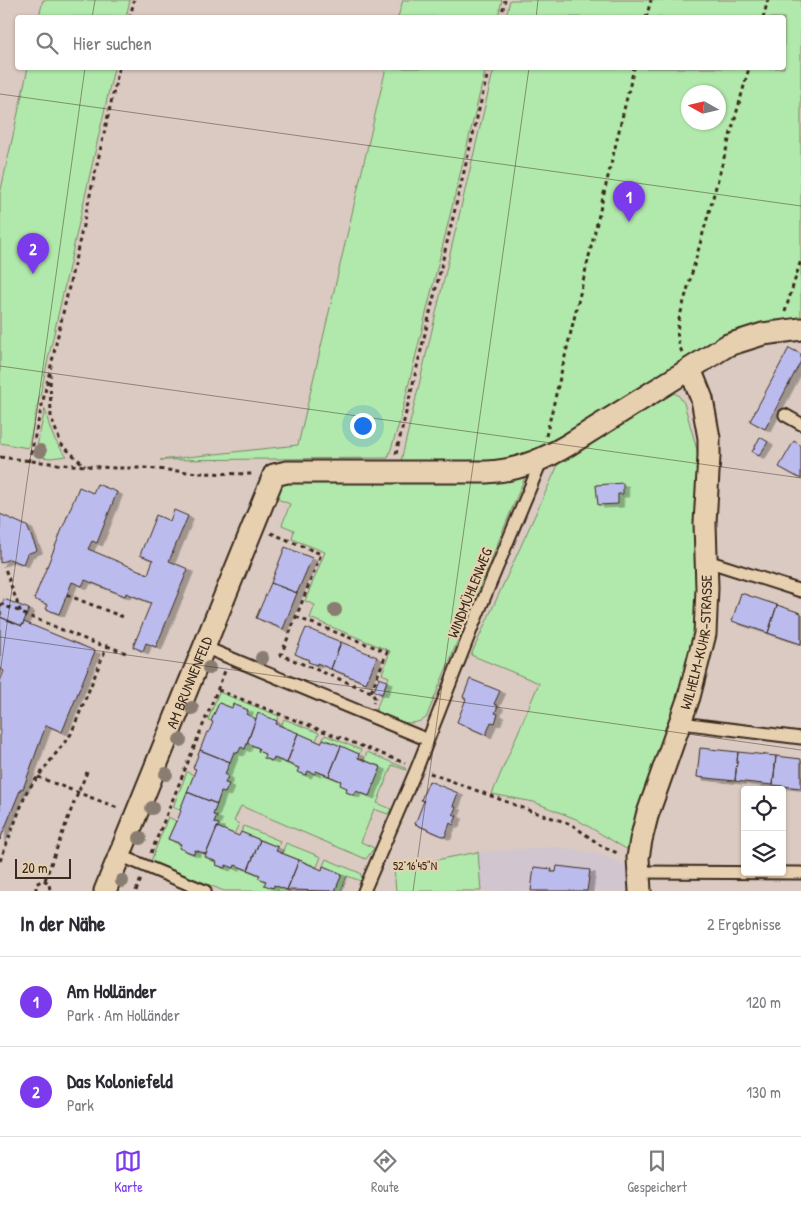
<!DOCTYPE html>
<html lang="de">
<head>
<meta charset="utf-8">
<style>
  body { margin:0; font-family:"Patrick Hand",sans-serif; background:#f2f2f3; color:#2b2b33 }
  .controls { position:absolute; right:15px; bottom:15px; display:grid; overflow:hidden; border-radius:5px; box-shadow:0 1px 4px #0004 }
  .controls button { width:45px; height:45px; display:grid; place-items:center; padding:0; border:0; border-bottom:1px solid #e1e1e2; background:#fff; color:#2b2b33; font:25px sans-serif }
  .compass { position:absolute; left:681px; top:85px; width:45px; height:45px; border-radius:50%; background:#fff; box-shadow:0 1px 4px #0004; rotate:278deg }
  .scale { position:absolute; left:15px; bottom:12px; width:56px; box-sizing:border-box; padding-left:5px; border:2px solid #3b2a1e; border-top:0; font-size:14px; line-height:18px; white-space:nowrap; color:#3b2a1e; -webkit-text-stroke:4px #e7d0b0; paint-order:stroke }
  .you { position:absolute; left:362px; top:425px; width:18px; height:18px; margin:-12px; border:4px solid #fff; border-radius:50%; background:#1a73e8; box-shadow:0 0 0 8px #1a73e833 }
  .badge { display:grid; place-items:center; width:32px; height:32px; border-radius:50%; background:#7c3aed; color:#fff; font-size:16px; font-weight:700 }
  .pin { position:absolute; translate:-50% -41px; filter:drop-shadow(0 1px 2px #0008) }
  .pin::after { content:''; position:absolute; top:26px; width:18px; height:15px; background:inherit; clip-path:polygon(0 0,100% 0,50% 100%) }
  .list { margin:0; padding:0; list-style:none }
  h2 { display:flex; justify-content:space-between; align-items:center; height:65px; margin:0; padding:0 20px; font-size:21px }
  h2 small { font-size:16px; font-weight:400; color:#7c7c81 }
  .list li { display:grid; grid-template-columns:32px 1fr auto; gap:15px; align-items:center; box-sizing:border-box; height:90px; padding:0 20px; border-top:1px solid #e1e1e2 }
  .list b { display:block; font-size:19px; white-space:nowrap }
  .list p { margin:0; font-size:16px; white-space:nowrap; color:#7c7c81 }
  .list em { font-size:16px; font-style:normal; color:#7c7c81 }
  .icon { flex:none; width:28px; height:28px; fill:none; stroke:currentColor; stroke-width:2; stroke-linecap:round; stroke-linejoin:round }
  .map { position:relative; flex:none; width:801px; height:891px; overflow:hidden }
  .search { position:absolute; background:#fff; box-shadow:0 1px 4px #0004; left:15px; right:15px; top:15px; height:55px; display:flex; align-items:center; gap:12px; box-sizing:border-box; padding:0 18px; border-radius:5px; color:#7c7c81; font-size:19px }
  .sheet { height:245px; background:#fff }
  nav { display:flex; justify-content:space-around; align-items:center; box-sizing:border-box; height:70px; border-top:1px solid #e1e1e2; background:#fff; font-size:14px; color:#7c7c81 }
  nav a { display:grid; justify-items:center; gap:2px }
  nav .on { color:#7c3aed }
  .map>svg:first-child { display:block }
</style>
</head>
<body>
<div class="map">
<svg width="801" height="891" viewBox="0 0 801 891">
  <defs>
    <filter id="shadow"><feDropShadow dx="5.5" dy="3" stdDeviation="0" flood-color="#0004"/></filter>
  </defs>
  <rect width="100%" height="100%" fill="#dacac2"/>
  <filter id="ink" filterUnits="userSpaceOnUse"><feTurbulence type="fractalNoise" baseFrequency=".02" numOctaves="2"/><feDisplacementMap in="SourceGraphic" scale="10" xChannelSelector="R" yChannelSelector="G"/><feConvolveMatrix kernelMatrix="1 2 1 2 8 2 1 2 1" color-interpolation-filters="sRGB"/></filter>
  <g filter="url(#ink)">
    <path fill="#d1c6cf" d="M558 847 594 853 619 862 631 874 632 891H481L478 852Z"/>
    <path fill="#b1e8ab" stroke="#768964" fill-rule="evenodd" d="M43 0H130L126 17H39Z
      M403 0H502L498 17H398Z
      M510 0H801V321L686 361 540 448 511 458 479 462 401 461 494 68H784V18L506 17ZM688 92H718V122H688Z
      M28 68H114L28 448 0 443V194Z
      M386 68H486L399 424 388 458 160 460 298 445Z
      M672 392 678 395 684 403 697 450 699 476 695 547 700 608 698 631 689 653 678 691 662 761 628 850 576 819 534 802 492 794 539 683 471 655 558 465 567 454Z
      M45 409C50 429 52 440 67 456L50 458 35 456Z
      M527 472 426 718C409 729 392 719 375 712L389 677 382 674 390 651 310 618 315 605 305 601 325 552 292 539 294 530 282 525 290 504 275 498 279 482Z
      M219 692 279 716 277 721 259 713 256 719 246 714 248 710 233 704 232 708 219 703 211 721 208 720Z
      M284 719 319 733 316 741 281 726Z
      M325 735 361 750 359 754 323 739Z
      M247 743 259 748 258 751 265 754 264 758 272 761 274 758 299 768 298 772 306 775 308 771 315 774 316 771 341 781 347 788 346 792 354 795 356 791 369 796 381 767 364 760 367 752 405 768 406 770 392 765 377 803 391 809 388 814 374 809 361 842 374 848 366 859 241 806 234 821 239 824 234 834 217 827 218 824 214 823 217 816 213 815 221 792 225 793 228 785 225 783 228 776 225 774 234 752 238 753 241 747 245 749Z
      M187 772 194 775 180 810 173 807Z
      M168 817 176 821 168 839 181 844 179 848 194 854 195 850 206 854 217 862 216 865 224 868 226 865 234 868 235 865 260 875 259 878 266 881 265 885 273 888 274 885 290 891H224L151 861Z
      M244 826 280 841 278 847 241 832Z
      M286 843 321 857 317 867 282 853Z
      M478 852 481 891H396L394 868Z
      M326 859 360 873 362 878 361 881 347 876 341 891H335L342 874 323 866Z"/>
    <path fill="#bbbced" stroke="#3b2a1e" filter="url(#shadow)" d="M789 348 801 354V361L765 429 750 421Z
      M760 437 768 442 759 456 752 452Z
      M794 441 801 446V479L779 467Z
      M623 483V494H618V504L598 505 596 485Z
      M97 484 117 492 97 543 92 541 88 549 148 574 153 560 140 555 156 515 170 521 174 510 188 516 169 561 188 569 156 647 146 643 143 651 133 647 151 603 126 593 125 596 85 580 82 586 72 582 59 614 46 609 48 605 34 599 79 487 93 493Z
      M0 514 27 526 37 550 27 554 23 564 9 559 0 563Z
      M285 547 312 558 297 593 271 583Z
      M271 583 297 593 283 629 256 618Z
      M741 593 777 605 768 633 732 621Z
      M4 599 29 609 22 626 0 617 2 613 0 612V610Z
      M777 605 801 613V644L768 633Z
      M0 617 22 626 24 622 95 651 62 732 46 725 23 789 21 788 0 840V681L4 671 0 669Z
      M306 628 341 642 331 669 317 663V665L308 662 309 660 295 654Z
      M341 642 377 657 366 683 331 669Z
      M379 678 387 681 382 694 374 691Z
      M470 679 500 691 494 704 498 706 495 713 498 714 495 723 491 722 486 735 457 722 466 699 463 697Z
      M219 703 232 708 233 704 248 710 246 714 256 719 245 749 241 747 238 753 234 752 230 762 200 750 207 732H209L213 722 211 721Z
      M258 713 277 721 276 724 298 733 287 763 274 758 273 761 264 758 265 754 258 751 259 748 247 743Z
      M298 733 321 743 323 739 341 746 329 776 316 771 315 774 308 771 306 775 297 772 299 768 287 763Z
      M341 746 359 754 358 758 381 767 369 796 356 791 354 795 346 792 347 788 340 785 341 781 329 776Z
      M700 748 738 752 735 781 697 777Z
      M200 750 230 762 225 774 228 776 225 783 229 784 225 793 221 792 217 804 187 792 196 769 193 768Z
      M738 752 776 756 773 785 735 781Z
      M776 756 801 759V788L773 785Z
      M429 781 458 793 453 806 456 807 453 814 457 816 453 825 450 823 445 837 415 824 424 801 421 800Z
      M187 792 217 804 213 815 217 816 214 823 219 824 206 854 195 850 194 854 179 848 181 844 168 839 176 821H177L181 811 180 810Z
      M217 827 239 836 241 832 260 840 248 870 235 865 234 868 226 865 225 868 216 865 217 862 205 857Z
      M260 840 278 847 276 851 299 860 287 890 274 885 273 888 264 885 266 881 258 878 260 875 248 870Z
      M299 860 322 870 323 866 342 874 335 891 287 890Z
      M557 866 590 870 587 891H531L534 867 552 869 551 872H556Z"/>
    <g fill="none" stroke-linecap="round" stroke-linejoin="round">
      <g stroke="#3b2a1e" stroke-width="15">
        <path id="lane" d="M785 415 801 424
          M707 561 801 591
          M204 647 428 740
          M681 723 801 738
          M119 855 205 891
          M638 872 801 873
          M364 891 417 768 473 625 542 459"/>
      </g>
      <g stroke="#3b2a1e" stroke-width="25">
        <g id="street">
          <path id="s1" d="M105 891 274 475 287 472H487C517 471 543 460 568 445L728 345 763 334 801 329"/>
          <path id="s2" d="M640 891 638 858 641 840 647 816 689 697 705 634 707 588 705 523 709 456V438L702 399 690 369"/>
        </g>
      </g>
      <path stroke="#3b2a1e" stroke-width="3" stroke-dasharray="4 4" stroke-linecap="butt" d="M130 18 134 0
        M501 18 505 0
        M646 18 651 0
        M763 18 768 0
        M785 312 801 260
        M682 352C677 342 677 334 678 323L749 68
        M50 373 51 417 61 444 85 466
        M546 436 634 68
        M396 454 489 68
        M0 457 57 464 115 468H145L198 473 254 474
        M29 462 119 68
        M271 533 321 554 281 655 371 692
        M67 595 123 617
        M0 604 21 612
        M296 617 387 652 371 692 375 698 373 703
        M107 646 126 653
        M218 690 405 763
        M430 773 531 811 571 824 603 847 620 854
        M38 777 118 808
        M151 853 225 671
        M0 861 27 791 71 734 107 646 97 644 21 613 4 566
        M45 880 73 805 87 772
        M36 891V884L43 880 49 883 50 891
        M136 891 141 879"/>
      <use href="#lane" stroke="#e7d0b0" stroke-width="11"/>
      <use href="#street" stroke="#e7d0b0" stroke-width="21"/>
    </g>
    <g fill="#897c70">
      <circle cx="40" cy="451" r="7"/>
      <circle cx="335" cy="610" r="7"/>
      <circle cx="262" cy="658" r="7"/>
      <circle cx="209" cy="668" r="7"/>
      <circle cx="192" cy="708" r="7"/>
      <circle cx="180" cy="740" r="7"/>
      <circle cx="166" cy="774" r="7"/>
      <circle cx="152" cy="808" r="7"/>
      <circle cx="140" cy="838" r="7"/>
      <circle cx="122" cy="881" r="7"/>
    </g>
  </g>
  <path fill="none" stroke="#3b2a1e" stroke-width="1" stroke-opacity="0.45" d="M92 18 95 0M536 18 538 0M0 94 801 206M0 366 801 478M0 637 801 750M0 674 85 68M413 891 529 68"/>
  <g text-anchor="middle" stroke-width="4.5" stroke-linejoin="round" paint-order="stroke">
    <g font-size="15" fill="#3b2a1e" stroke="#e7d0b0">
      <text transform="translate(470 593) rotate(-68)" y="5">WINDMÜHLENWEG</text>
      <text dy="5" stroke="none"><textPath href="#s2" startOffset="258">WILHELM-KUHR-STRASSE</textPath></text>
      <text dy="5" stroke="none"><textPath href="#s1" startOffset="225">AM BRUNNENFELD</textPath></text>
    </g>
  </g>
  <g font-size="12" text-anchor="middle" fill="#3b2a1e" stroke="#e7d0b0" stroke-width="4.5" stroke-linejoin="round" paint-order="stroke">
    <text x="415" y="870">52°16'45"N</text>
  </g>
</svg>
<div class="controls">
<button><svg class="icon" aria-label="locate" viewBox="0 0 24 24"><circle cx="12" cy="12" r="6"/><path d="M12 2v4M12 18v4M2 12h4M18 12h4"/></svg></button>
<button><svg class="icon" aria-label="layers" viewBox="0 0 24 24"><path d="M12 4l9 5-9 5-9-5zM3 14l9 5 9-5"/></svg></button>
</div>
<svg class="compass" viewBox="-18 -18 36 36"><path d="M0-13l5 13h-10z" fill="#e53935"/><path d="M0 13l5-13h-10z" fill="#7c7c81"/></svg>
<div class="scale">20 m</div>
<div class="you"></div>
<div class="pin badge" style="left:629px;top:222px">1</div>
<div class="pin badge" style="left:33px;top:274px">2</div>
<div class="search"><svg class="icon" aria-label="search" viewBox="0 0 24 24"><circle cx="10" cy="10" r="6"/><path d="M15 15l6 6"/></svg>Hier suchen</div>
</div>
<section class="sheet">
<h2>In der Nähe<small>2 Ergebnisse</small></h2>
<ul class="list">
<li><span class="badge">1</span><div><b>Am Holländer</b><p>Park · Am Holländer</p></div><em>120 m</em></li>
<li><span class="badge">2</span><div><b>Das Koloniefeld</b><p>Park</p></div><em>130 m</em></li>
</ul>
</section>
<nav>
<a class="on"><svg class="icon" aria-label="map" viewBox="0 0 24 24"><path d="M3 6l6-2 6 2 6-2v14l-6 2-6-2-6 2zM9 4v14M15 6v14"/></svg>Karte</a>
<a><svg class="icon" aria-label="directions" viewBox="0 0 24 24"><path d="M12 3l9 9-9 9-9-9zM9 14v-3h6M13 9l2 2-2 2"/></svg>Route</a>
<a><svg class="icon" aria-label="saved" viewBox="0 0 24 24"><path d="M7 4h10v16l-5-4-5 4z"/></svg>Gespeichert</a>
</nav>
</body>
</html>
